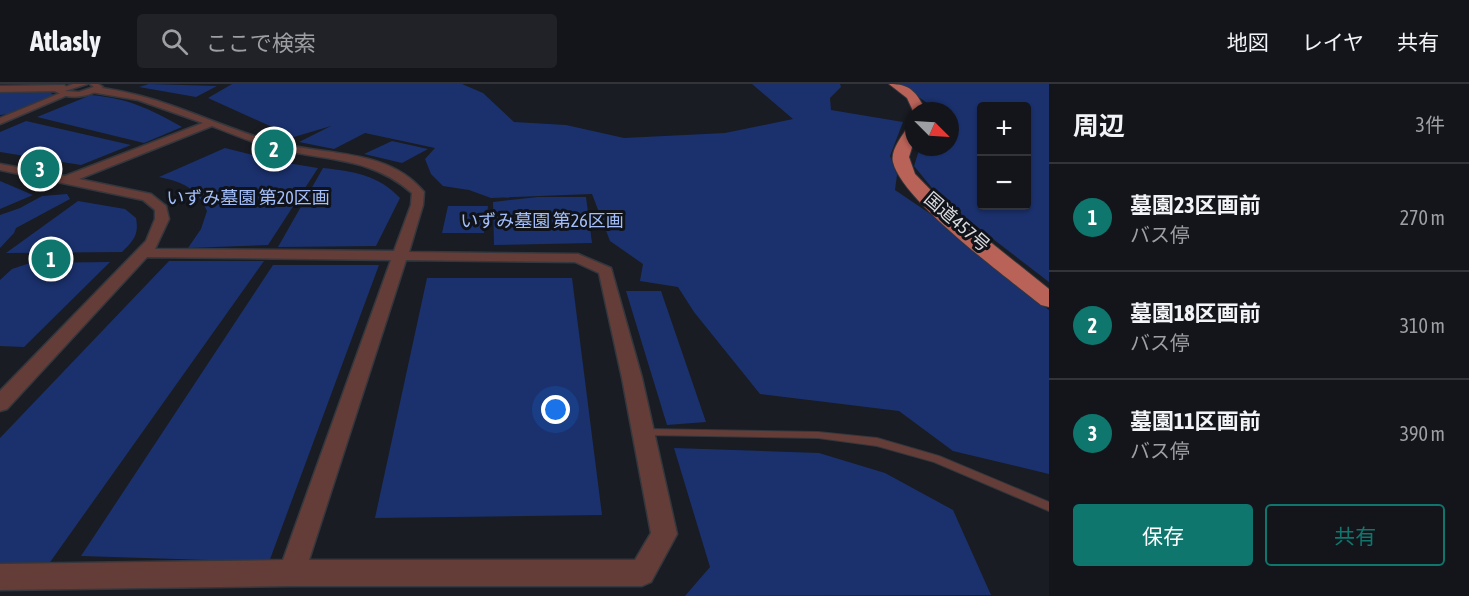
<!DOCTYPE html>
<html lang="ja">
<head>
<meta charset="utf-8">
<style>
  body { margin:0; font-family:"Asap Condensed","Noto Sans JP",sans-serif; background:#202227; color:#f1f3f6 }
  .controls { position:absolute; right:18px; top:18px; display:grid; overflow:hidden; border-radius:6px; box-shadow:0 2px 4px #0004 }
  .controls button { width:54px; height:54px; display:grid; place-items:center; padding:0; border:0; border-bottom:2px solid #323439; background:#13151a; color:#f1f3f6; font:30px sans-serif }
  .compass { position:absolute; left:905px; top:18px; width:54px; height:54px; border-radius:50%; background:#13151a; box-shadow:0 2px 4px #0004; rotate:114deg }
  .you { position:absolute; left:556px; top:326px; width:21px; height:21px; margin:-15px; border:4px solid #fff; border-radius:50%; background:#1a73e8; box-shadow:0 0 0 9px #1a73e833 }
  .badge { display:grid; place-items:center; width:39px; height:39px; border-radius:50%; background:#0f766e; color:#fff; font-size:20px; font-weight:700 }
  .pin { position:absolute; translate:-50% -50%; border:3px solid #fff; box-shadow:0 2px 6px #0006 }
  .list { margin:0; padding:0; list-style:none }
  h2 { display:flex; justify-content:space-between; align-items:center; height:78px; margin:0; padding:0 24px; font-size:26px }
  h2 small { font-size:20px; font-weight:400; color:#9d9fa2 }
  .list li { display:grid; grid-template-columns:39px 1fr auto; gap:18px; align-items:center; box-sizing:border-box; height:108px; padding:0 24px; border-top:2px solid #323439 }
  .list b { display:block; font-size:22px; white-space:nowrap }
  .list p { margin:0; font-size:20px; white-space:nowrap; color:#9d9fa2 }
  .list em { font-size:20px; font-style:normal; color:#9d9fa2 }
  .actions { display:flex; gap:12px; padding:18px 24px }
  .actions a { flex:1; padding:14px 0; border:2px solid #0f766e; border-radius:6px; text-align:center; font-size:21px; color:#0f766e }
  .actions .main { background:#0f766e; color:#fff }
  .icon { flex:none; width:33px; height:33px; fill:none; stroke:currentColor; stroke-width:2; stroke-linecap:round; stroke-linejoin:round }
  .map { position:relative; flex:none; width:1049px; height:512px; overflow:hidden }
  header { display:flex; align-items:center; gap:36px; box-sizing:border-box; height:84px; padding:0 30px; background:#13151a; border-bottom:2px solid #323439 }
  header strong { font-size:28px }
  nav { display:flex; gap:33px; margin-inline-start:auto; font-size:21px }
  .search { width:420px; height:54px; background:#202227; display:flex; align-items:center; gap:15px; box-sizing:border-box; padding:0 21px; border-radius:6px; color:#9d9fa2; font-size:22px }
  main { display:flex }
  aside { flex:1; background:#13151a }
  .map>svg:first-child { display:block }
</style>
</head>
<body>
<header>
<strong>Atlasly</strong>
<div class="search"><svg class="icon" aria-label="search" viewBox="0 0 24 24"><circle cx="10" cy="10" r="6"/><path d="M15 15l6 6"/></svg>ここで検索</div>
<nav><a>地図</a><a>レイヤ</a><a>共有</a></nav>
</header>
<main>
<div class="map">
<svg width="1049" height="512" viewBox="0 0 1049 512">
  <rect width="100%" height="100%" fill="#191c22"/>
  <path fill="#1b316d" fill-rule="evenodd" d="M149 0 217 2 196 13 139 3Z
    M232 0H462L483 9 514 38 566 41 624 54 725 49 793 35 752 0H840L841 3 830 14 831 26 903 38 890 72 897 91 895 106 929 129 1049 226V390L953 367 899 327 760 310 694 228 678 203 640 197 643 180 610 157 592 110 491 114 469 106 443 102 431 90 425 75 435 64 365 49 334 65 299 58 331 42 294 53 208 14Z
    M900 0H1049V198L941 115 914 82 920 63H950V27H929L930 21ZM982 22H1026V122H982Z
    M50 8 54 12 10 30 0 31V9Z
    M91 11C130 15 148 24 182 43L144 59 37 33Z
    M26 37 131 61 81 81 0 68V48Z
    M392 57 428 65 402 79 364 70Z
    M225 64 281 78 318 84 268 161 188 164 201 145 207 127C197 104 183 98 159 93Z
    M323 84C352 87 379 91 400 114L376 162 278 163Z
    M0 97 33 111 0 125Z
    M67 110 70 115 16 144 14 149 0 164V131L20 124 42 112Z
    M538 113H586L592 159 494 161 493 118Z
    M78 117 125 125 136 134C139 151 134 156 122 168L6 169Z
    M448 122H488L484 149H442Z
    M169 177H264L48 481H0V354Z
    M110 178 24 263 0 262V196L12 185 30 179Z
    M273 181H379L269 478 81 472Z
    M427 194H572L602 431 375 434Z
    M626 207H661L706 338 667 341Z
    M674 364 819 369 885 389 953 426 991 511 685 512 710 483Z"/>
  <g fill="none" stroke-linecap="round" stroke-linejoin="round">
    <g stroke="#34373d" stroke-width="2">
      <path id="service" d="M646 345 818 348 877 354 939 372 1049 418V427L934 378 877 362 818 354 646 351 643 350 642 348 643 346Z"/>
    </g>
    <g stroke="#34373d" stroke-width="3">
      <path id="minor" d="M73 0H87L65 7 79 8 94 3 90 0H98L103 3C90 13 69 17 55 7Z"/>
    </g>
    <g stroke="#34373d" stroke-width="3">
      <path id="tertiary" d="M0 2 64 1 68 4 64 7 0 8Z
        M94 3C159 10 209 39 270 57 320 72 388 63 424 108L423 121 409 168 578 170 611 184 642 294 677 450 651 498 642 502H292L0 506V480L283 476 391 176 147 173 7 325 0 327V307L146 157 155 135V126L143 116 0 86V80L65 92 203 39 138 16 91 8V4ZM212 42C237 52 261 62 287 67 334 77 373 75 412 109L411 121 394 167 155 165 169 135 166 122 151 110 79 95ZM406 176 575 178 599 189 622 294 651 449 635 476H309Z
        M63 8 70 10 0 40V34Z"/>
    </g>
    <g stroke="#34373d" stroke-width="2">
      <path id="trunk" d="M889 0C911 0 916 8 926 27H914V29L907 14Z
        M914 40V57L909 73 915 90 949 125 1049 205V223L1041 221C1008 194 902 117 893 78 890 66 903 51 909 41Z"/>
    </g>
    <use href="#service" fill="#643d38" fill-rule="evenodd"/>
    <use href="#minor" fill="#643d38" fill-rule="evenodd"/>
    <use href="#tertiary" fill="#643d38" fill-rule="evenodd"/>
    <use href="#trunk" fill="#b96258" fill-rule="evenodd"/>
  </g>
  <g text-anchor="middle" stroke-width="6" stroke-linejoin="round" paint-order="stroke">
    <g font-size="18" fill="#a3befb" stroke="#101319">
      <text x="248" y="120">いずみ墓園 第20区画</text>
      <text x="542" y="143">いずみ墓園 第26区画</text>
    </g>
    <g font-size="18" fill="#dadce0" stroke="#101319">
      <text transform="translate(957 138) rotate(41)" y="6">国道457号</text>
    </g>
  </g>
</svg>
<div class="controls">
<button>+</button>
<button>−</button>
</div>
<svg class="compass" viewBox="-18 -18 36 36"><path d="M0-13l5 13h-10z" fill="#e53935"/><path d="M0 13l5-13h-10z" fill="#9d9fa2"/></svg>
<div class="you"></div>
<div class="pin badge" style="left:51px;top:175px">1</div>
<div class="pin badge" style="left:274px;top:65px">2</div>
<div class="pin badge" style="left:40px;top:85px">3</div>
</div>
<aside>
<h2>周辺<small>3件</small></h2>
<ul class="list">
<li><span class="badge">1</span><div><b>墓園23区画前</b><p>バス停</p></div><em>270 m</em></li>
<li><span class="badge">2</span><div><b>墓園18区画前</b><p>バス停</p></div><em>310 m</em></li>
<li><span class="badge">3</span><div><b>墓園11区画前</b><p>バス停</p></div><em>390 m</em></li>
</ul>
<div class="actions"><a class="main">保存</a><a>共有</a></div>
</aside>
</main>
</body>
</html>
